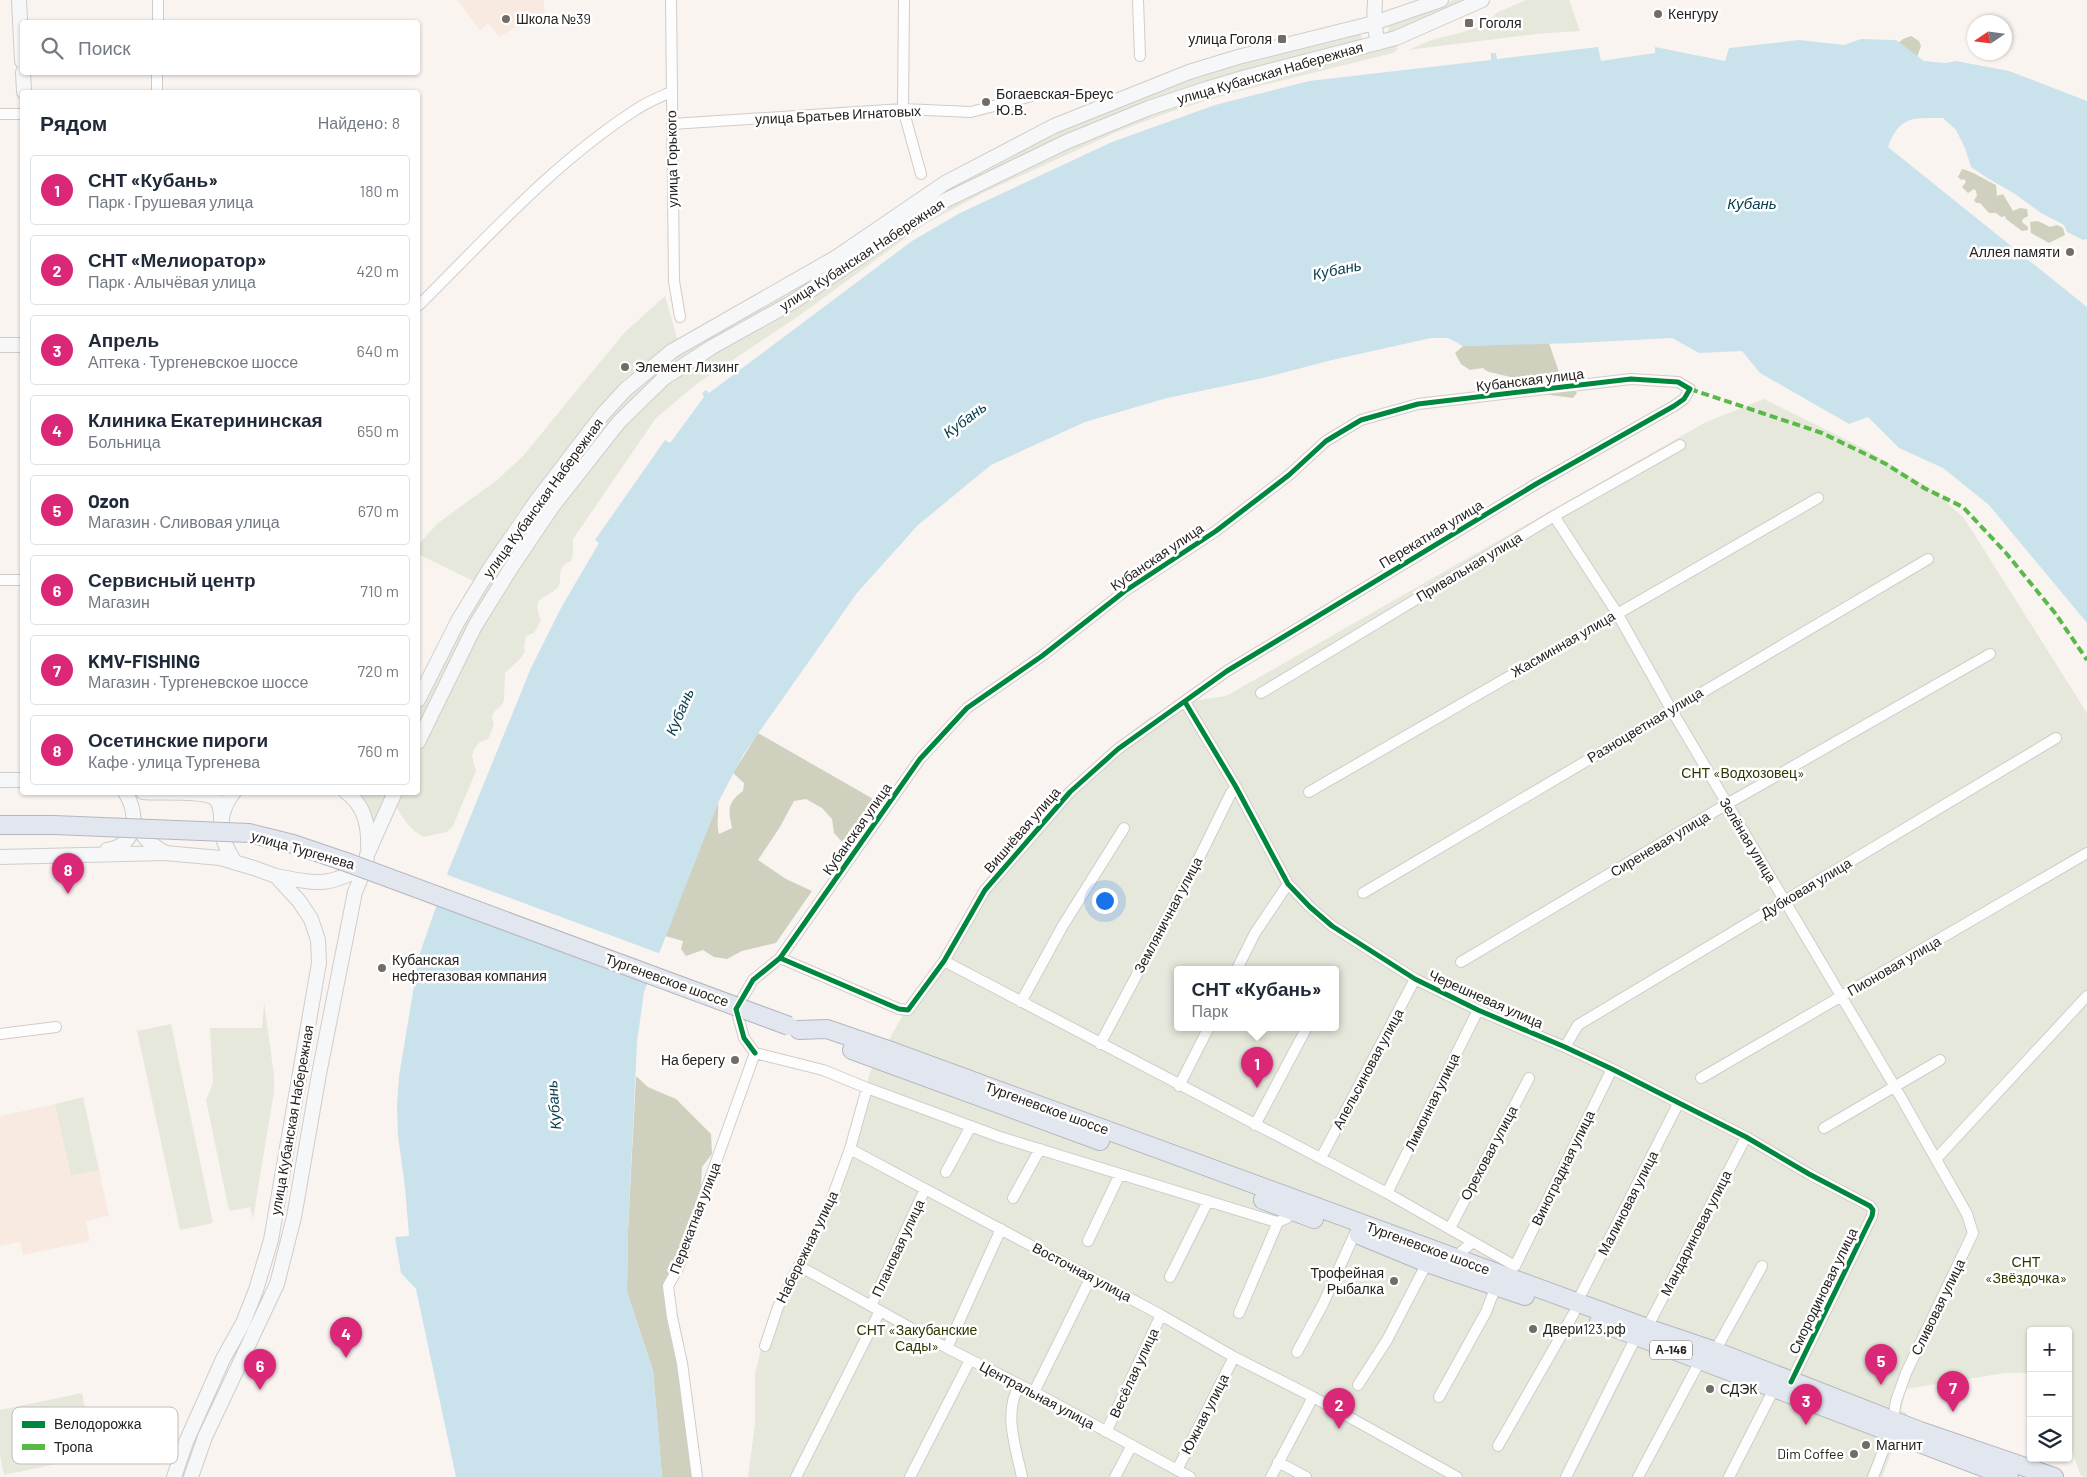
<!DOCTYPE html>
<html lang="ru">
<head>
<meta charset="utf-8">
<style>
  body { margin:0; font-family:Barlow,sans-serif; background:#f6f6f7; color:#1f2937 }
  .controls { position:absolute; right:15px; bottom:15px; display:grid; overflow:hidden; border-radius:5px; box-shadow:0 1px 4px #0004 }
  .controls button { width:45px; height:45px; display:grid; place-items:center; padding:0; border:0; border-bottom:1px solid #e0e1e3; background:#fff; color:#1f2937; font:25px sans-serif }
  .compass { position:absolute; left:1967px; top:15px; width:45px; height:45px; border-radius:50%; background:#fff; box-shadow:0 1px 4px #0004; rotate:257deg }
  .you { position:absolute; left:1104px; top:900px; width:18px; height:18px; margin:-12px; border:4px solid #fff; border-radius:50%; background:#1a73e8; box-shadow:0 0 0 8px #1a73e833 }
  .badge { display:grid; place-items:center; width:32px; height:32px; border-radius:50%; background:#db2777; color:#fff; font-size:16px; font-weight:700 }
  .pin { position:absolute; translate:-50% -41px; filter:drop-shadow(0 1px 2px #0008) }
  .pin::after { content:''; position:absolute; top:26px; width:18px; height:15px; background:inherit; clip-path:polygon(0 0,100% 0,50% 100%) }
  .popup { position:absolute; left:1174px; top:966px; width:165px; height:65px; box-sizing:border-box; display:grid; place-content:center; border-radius:5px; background:#fff; filter:drop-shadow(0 1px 4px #0005); font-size:16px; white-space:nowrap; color:#747a83 }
  .popup b { font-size:19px; color:#1f2937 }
  .popup::after { content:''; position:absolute; left:50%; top:100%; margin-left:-10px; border:10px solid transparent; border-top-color:#fff }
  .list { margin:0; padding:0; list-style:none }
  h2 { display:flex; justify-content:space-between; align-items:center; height:65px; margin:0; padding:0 20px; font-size:21px }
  h2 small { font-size:16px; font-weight:400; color:#747a83 }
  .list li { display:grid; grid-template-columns:32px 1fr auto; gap:15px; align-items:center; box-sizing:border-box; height:70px; margin:0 10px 10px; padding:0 10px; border:1px solid #e0e1e3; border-radius:5px }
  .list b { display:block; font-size:19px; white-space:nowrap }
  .list p { margin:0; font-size:16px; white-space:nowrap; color:#747a83 }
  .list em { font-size:16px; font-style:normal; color:#747a83 }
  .icon { flex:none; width:28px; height:28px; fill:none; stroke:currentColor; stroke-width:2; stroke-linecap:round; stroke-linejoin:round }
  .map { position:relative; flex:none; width:2087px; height:1477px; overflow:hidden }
  .search { position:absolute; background:#fff; box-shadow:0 1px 4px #0004; left:20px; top:20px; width:400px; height:55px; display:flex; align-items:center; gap:12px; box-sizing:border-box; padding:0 18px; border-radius:5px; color:#747a83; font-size:19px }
  .panel { position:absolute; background:#fff; box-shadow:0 1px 4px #0004; left:20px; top:90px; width:400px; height:705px; border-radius:5px }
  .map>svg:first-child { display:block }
</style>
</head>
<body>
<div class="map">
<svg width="2087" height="1477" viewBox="0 0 2087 1477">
  <rect width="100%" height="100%" fill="#faf4f1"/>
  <path fill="#f8eae1" d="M457 0H544L545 16 532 26 514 28 499 37 489 23 480 30Z
    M55 1104 71 1176 99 1170 109 1216 86 1221 90 1241 23 1255 20 1242 0 1246V1116Z"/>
  <path fill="#e7e8dc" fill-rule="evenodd" d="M1453 0H1470L1391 34 1388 32 1389 25Z
    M1526 0H1569L1580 31 1536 34 1408 50 1434 39 1460 33 1481 26 1498 12Z
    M1358 34 1361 35 1363 41 1076 133 825 276 672 367 578 467 418 731V711L446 656 492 576 534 512 623 399 669 360 983 167 1080 120 1215 69Z
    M1395 45 1398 49 1393 53 1232 93 1170 112 1119 131 985 192 925 224 796 318 698 383 656 418 573 539V553L571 561C554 567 564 579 558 587 547 600 530 594 541 620L534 633 526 636 524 646 525 651 521 658 505 673 504 700 502 705 494 712 492 717 494 725 488 739 480 742 474 749 472 756 476 771 453 826 447 832 424 837C409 829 402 818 394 802L399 793 418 792V753L463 662 492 610 558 510 630 417 667 382 939 210 1003 178 1118 125 1244 83Z
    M665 296 678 341 623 380 514 518 473 581 418 554V545L438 523 497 480 523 456 624 333Z
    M1764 399 1865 449 1933 490 1964 518 2087 713V1477L2081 1476 2068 1440V1331H2031V1376L2025 1373H2005L1906 1389 1901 1411 1907 1413 1882 1477H748L755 1424V1374L761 1348 827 1205 850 1149 870 1072 905 1012 980 891 1070 787 1105 752 1150 717 1185 702 1226 696 1706 422ZM1178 969H1336V1027H1178Z
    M353 793H388L372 828Z
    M264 1002 274 1075V1092L253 1219 250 1207 229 1211 206 1100 213 1083 210 1028H262Z
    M171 1024 213 1223 180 1230 137 1031Z
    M83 1097 99 1170 71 1176 55 1104Z
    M82 1393 95 1456 4 1475 0 1456V1410Z"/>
  <path fill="#cfd1be" d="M1911 36 1919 41 1921 46 1917 57 1897 44 1903 39Z
    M1962 169C1974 172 1985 180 1996 185L1997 196 2003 194 2013 211 2020 208 2027 209 2028 216 2023 219 2022 222 2028 227V230L2022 231 2006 219 2005 216 2001 217 1996 213H1989L1980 203H1976L1974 200 1977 196 1976 191 1974 189 1968 193 1962 187 1966 182 1964 179 1961 180 1958 177Z
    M2038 221 2050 227 2057 225 2063 228 2065 235 2049 243 2031 233 2030 222Z
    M1549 343 1560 375 1577 393 1573 398 1542 394 1539 379 1535 376C1515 381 1516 378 1498 374 1491 372 1488 373 1483 368L1470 370 1461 364 1455 353 1463 346Z
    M758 733 875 800 869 820 852 843H843L834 833 832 819 822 808 806 799 794 801 780 827 758 860 786 879 812 891 776 943 742 951 727 959 714 957 703 950 686 956 681 949 683 941 665 936 718 803C719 814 716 824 719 834L732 828C728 809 727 803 743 791L744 783 733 773Z
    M636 1076 648 1087 676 1099 711 1134 712 1154 702 1167 701 1186 693 1210 677 1255 668 1270 684 1346 682 1372 694 1477H662L653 1371 627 1292 628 1230Z"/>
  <path fill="#cae2ec" d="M1861 39 1896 40 1924 61 1945 63 1956 61 2009 71 2087 101V239L2083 240 2067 232 2064 225 2041 213 2015 194 1989 179 1971 167 1965 148 1956 130 1943 118C1915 118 1899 115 1888 147L2087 307V623L1989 505 1943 468 1899 448 1868 417 1849 424 1760 373 1742 351 1699 353 1672 338 1576 343 1463 346 1448 338H1431L1332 360 1263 378 1167 398 1085 422 991 465 918 525 857 593 743 755 718 803 644 992 637 1042 628 1230 627 1292 653 1371 662 1477H456L416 1289 401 1273 395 1237 409 1236 405 1187 398 1136 397 1105 399 1076 419 956 449 869 531 668 561 608 599 543 595 540 665 440 670 443 704 397 702 393 706 390 709 393 912 241 960 213 1112 142 1215 105 1309 81 1491 60V53H1496L1497 59 1598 47 1601 61 1655 53V47L1725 61 1729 48 1799 40 1844 45Z"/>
  <path fill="#faf4f1" d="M445 874 661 954 649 984 434 905Z"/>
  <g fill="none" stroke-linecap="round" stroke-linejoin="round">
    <g stroke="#d1ccc9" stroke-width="12">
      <path id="street" d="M671 0 674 281 680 317
        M904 0 903 109 921 174
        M1138 0 1140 56
        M158 22V0
        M157 92V72
        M0 114H22
        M672 124 903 109 971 112 1032 96
        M418 306C487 238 554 162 637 109 647 102 660 97 671 92
        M1554 516 1617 613 1671 709 1895 1087 1967 1214 1973 1233 1906 1373 1896 1401 1893 1420
        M0 580H22
        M1261 693 1554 516 1680 445
        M1185 702 1236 787 1288 884 1310 907 1332 926 1415 979 1478 1010 1565 1047 1612 1069 1746 1137 1809 1174 1870 1206 1873 1210 1872 1216 1791 1382
        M1309 792 1818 498
        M1363 893 1928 559
        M944 961 1387 1193 1515 1266 1612 1069
        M1461 962 1727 804 1990 654
        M1237 969 1255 933 1288 884
        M1021 1002 1062 927 1124 828
        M0 1034 56 1027
        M1100 1044 1200 856 1231 793 1236 787
        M1565 1047 1578 1025 2056 738
        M755 1053 744 1038 736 1009 753 980 780 958 920 759 967 708 1042 656 1125 591 1216 531 1289 475 1326 441 1361 420 1418 404 1631 379 1678 382 1690 389 1684 399 1674 406 1536 484 1227 671 1118 749 1070 792 985 890 944 961 908 1010 899 1009 780 958
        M755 1053 823 1070 867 1088 1000 1137 1273 1221 1278 1222 1287 1218 1289 1211
        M1701 1078 2087 853
        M1179 1086 1209 1027
        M1255 1125 1307 1027
        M1824 1128 1940 1060
        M850 1149 1161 1315 1234 1357 1313 1397 1457 1477
        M1321 1158 1415 979
        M1936 1159 2087 996
        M946 1172 971 1126
        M1387 1193 1478 1010
        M1013 1198 1040 1149
        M1450 1228 1529 1078
        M1088 1241 1120 1174
        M1455 1257 1473 1242
        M799 1266 947 1348 1034 1392 1190 1477
        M1170 1277 1208 1201
        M1577 1302 1678 1104
        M871 1306 925 1189
        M1239 1313 1278 1222
        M1647 1328 1746 1137
        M765 1346 778 1307 829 1206 850 1149 867 1088
        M947 1348 1001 1229
        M1715 1351 1762 1266
        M1297 1352 1323 1304 1355 1233
        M1358 1385 1387 1340 1427 1263
        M1019 1386C1003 1413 1016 1448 1022 1477
        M1034 1392 1091 1277
        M1439 1397 1486 1312 1496 1286
        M1106 1432 1161 1315
        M1498 1446 1574 1313
        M1278 1462 1306 1477
        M1177 1470 1234 1357
        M697 1477 682 1363 672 1317 668 1286 678 1268 755 1053
        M796 1477 880 1311
        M910 1477 970 1360
        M1115 1477 1132 1445
        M1271 1477 1313 1397
        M1566 1477 1636 1337
        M1638 1477 1700 1361
        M1729 1477 1774 1389
        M1873 1477 1890 1433"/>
    </g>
    <g stroke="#d1ccc9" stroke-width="16">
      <path id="secondary" d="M19 0 22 61
        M1375 0 1374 23 1378 43
        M23 72 24 92
        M0 345H22
        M418 700 458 621 492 565 537 500 603 414 626 389 672 351 835 258 945 183 1054 126 1189 72 1238 57 1374 23 1441 0
        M418 742 475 626 511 568 552 507 619 422 664 378 712 347 793 302 940 203 1066 142 1149 108 1206 89 1246 77 1396 38 1482 0
        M0 780H22
        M143 792C157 794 210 789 217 801 222 808 221 818 221 825
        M234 792C215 815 219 839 235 862
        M346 792C364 805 369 826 368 847
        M135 822C142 837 150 844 164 852
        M107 850C137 846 139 814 125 792
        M0 857 165 853 220 858 254 868 276 876 299 901 311 919 318 940 319 963 271 1240 256 1290 243 1323 223 1359 186 1442 174 1477
        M276 876C318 884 327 887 366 866
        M191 1477 205 1437 277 1284 294 1217 319 1074 355 892 366 866 367 855 395 792"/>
    </g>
    <g stroke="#b5b7bf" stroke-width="20">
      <path id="highway" d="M0 825H54
        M799 1030 827 1029 891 1051 1647 1328 1715 1351 1920 1431 2054 1477
        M852 1050 1100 1141
        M1263 1200 1314 1219
        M1359 1235 1427 1263 1525 1296
        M1599 1322 2009 1477"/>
    </g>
    <use href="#street" stroke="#fefdfd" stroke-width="10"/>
    <use href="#secondary" stroke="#f6f7f9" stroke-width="14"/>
    <use href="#highway" stroke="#e2e6ee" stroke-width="18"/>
    <g stroke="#b5b7bf" stroke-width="20" stroke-linecap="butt">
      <path id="highway-bridge" d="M54 825 249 833 293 844 346 862 789 1026"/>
    </g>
    <use href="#highway-bridge" stroke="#e2e6ee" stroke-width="18"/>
    <path stroke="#58b947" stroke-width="4" stroke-dasharray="8 4" stroke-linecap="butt" d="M1690 389 1822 433 1886 464 1924 488 1963 507 2006 553 2055 613 2087 660"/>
    <g stroke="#fff" stroke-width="8">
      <path id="cycleway" d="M1185 702 1236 787 1288 884 1310 907 1332 926 1415 979 1478 1010 1565 1047 1612 1069 1746 1137 1809 1174 1870 1206 1873 1210 1872 1216 1791 1382
        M755 1053 744 1038 736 1009 753 980 780 958 920 759 967 708 1042 656 1125 591 1216 531 1289 475 1326 441 1361 420 1418 404 1631 379 1678 382 1690 389 1684 399 1674 406 1536 484 1227 671 1118 749 1070 792 985 890 944 961 908 1010 899 1009 780 958"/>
    </g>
    <use href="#cycleway" stroke="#00873e" stroke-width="5"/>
  </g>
  <g fill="#716c68" stroke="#fff" stroke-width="2">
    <circle cx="1658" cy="14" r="5"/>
    <circle cx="506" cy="19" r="5"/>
    <rect x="1464" y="18" width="10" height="10" rx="2.5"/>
    <rect x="1277" y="34" width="10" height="10" rx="2.5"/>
    <circle cx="986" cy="102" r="5"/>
    <circle cx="2070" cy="252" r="5"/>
    <circle cx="625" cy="367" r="5"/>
    <circle cx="382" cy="968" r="5"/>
    <circle cx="735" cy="1060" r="5"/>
    <circle cx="1394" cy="1281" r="5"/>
    <circle cx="1533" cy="1329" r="5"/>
    <circle cx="1710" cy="1389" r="5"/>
    <circle cx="1866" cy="1445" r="5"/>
    <circle cx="1854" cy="1454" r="5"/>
  </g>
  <g text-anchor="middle" stroke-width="5" stroke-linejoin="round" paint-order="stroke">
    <rect fill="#fff" stroke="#686462" stroke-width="1" x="1650" y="1340.5" width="42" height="19" rx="4"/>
    <g font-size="12" font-weight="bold" fill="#27221f">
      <text x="1671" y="1354">А-146</text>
    </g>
    <g font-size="14" fill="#27221f" stroke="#fff" text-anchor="start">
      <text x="1668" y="19">Кенгуру</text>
      <text x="516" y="24">Школа №39</text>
      <text x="1479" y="28">Гоголя</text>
      <text x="1272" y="44" text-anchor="end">улица Гоголя</text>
      <text x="996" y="99">Богаевская-Бреус<tspan x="996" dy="16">Ю.В.</tspan></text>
      <text x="2060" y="257" text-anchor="end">Аллея памяти</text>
      <text x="635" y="372">Элемент Лизинг</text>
      <text x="392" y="965">Кубанская<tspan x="392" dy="16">нефтегазовая компания</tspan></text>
      <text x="725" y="1065" text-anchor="end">На берегу</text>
      <text x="1384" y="1278" text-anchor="end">Трофейная<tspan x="1384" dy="16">Рыбалка</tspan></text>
      <text x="1543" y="1334">Двери123.рф</text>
      <text x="1720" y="1394">СДЭК</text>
      <text x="1876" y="1450">Магнит</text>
      <text x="1844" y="1459" text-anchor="end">Dim Coffee</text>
    </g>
    <g font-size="14" fill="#27221f" stroke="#fff">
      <text transform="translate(1270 73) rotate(-16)" y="5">улица Кубанская Набережная</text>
      <text transform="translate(838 115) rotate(-3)" y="5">улица Братьев Игнатовых</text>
      <text transform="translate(672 159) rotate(-91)" y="5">улица Горького</text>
      <text transform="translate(862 255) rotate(-33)" y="5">улица Кубанская Набережная</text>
      <text transform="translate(1530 380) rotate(-7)" y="5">Кубанская улица</text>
      <text transform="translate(543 498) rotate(-54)" y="5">улица Кубанская Набережная</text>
      <text transform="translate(1431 534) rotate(-31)" y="5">Перекатная улица</text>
      <text transform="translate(1157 557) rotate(-34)" y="5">Кубанская улица</text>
      <text transform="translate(1469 567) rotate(-31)" y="5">Привальная улица</text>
      <text transform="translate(1563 644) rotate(-30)" y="5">Жасминная улица</text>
      <text transform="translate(1645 725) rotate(-31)" y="5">Разноцветная улица</text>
      <text transform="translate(857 829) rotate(-55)" y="5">Кубанская улица</text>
      <text transform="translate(1022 830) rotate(-49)" y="5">Вишнёвая улица</text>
      <text transform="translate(1748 840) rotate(59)" y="5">Зелёная улица</text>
      <text transform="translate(1660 844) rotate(-31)" y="5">Сиреневая улица</text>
      <text transform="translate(303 850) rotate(16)" y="5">улица Тургенева</text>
      <text transform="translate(1806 888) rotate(-31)" y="5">Дубковая улица</text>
      <text transform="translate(1168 915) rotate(-62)" y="5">Земляничная улица</text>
      <text transform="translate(1894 966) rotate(-30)" y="5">Пионовая улица</text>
      <text transform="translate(667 980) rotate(20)" y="5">Тургеневское шоссе</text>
      <text transform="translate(1486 999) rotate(24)" y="5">Черешневая улица</text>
      <text transform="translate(1368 1069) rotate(-62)" y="5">Апельсиновая улица</text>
      <text transform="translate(1432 1102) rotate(-64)" y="5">Лимонная улица</text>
      <text transform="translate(1047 1108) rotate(20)" y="5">Тургеневское шоссе</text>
      <text transform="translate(292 1120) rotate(-80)" y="5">улица Кубанская Набережная</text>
      <text transform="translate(1489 1153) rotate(-62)" y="5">Ореховая улица</text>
      <text transform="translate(1563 1168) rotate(-64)" y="5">Виноградная улица</text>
      <text transform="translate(1628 1203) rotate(-63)" y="5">Малиновая улица</text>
      <text transform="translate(695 1218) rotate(-69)" y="5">Перекатная улица</text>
      <text transform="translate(1696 1233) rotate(-63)" y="5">Мандариновая улица</text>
      <text transform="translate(807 1247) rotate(-64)" y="5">Набережная улица</text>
      <text transform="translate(898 1248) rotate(-65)" y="5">Плановая улица</text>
      <text transform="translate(1428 1248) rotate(20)" y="5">Тургеневское шоссе</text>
      <text transform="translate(1082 1272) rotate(28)" y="5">Восточная улица</text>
      <text transform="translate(1823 1291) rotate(-64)" y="5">Смородиновая улица</text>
      <text transform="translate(1938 1307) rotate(-64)" y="5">Сливовая улица</text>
      <text transform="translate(1134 1373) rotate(-65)" y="5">Весёлая улица</text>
      <text transform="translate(1037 1395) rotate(28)" y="5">Центральная улица</text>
      <text transform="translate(1205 1414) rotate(-63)" y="5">Южная улица</text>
    </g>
    <g font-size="14" fill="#2c3802" stroke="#fff">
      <text x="1743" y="778">СНТ «Водхозовец»</text>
      <text x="2026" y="1267">СНТ<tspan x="2026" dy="16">«Звёздочка»</tspan></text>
      <text x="917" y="1335">СНТ «Закубанские<tspan x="917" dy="16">Сады»</tspan></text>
    </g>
    <g font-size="15" font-style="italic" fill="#0b4050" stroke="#fff">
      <text x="1752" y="209">Кубань</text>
      <text transform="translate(1337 270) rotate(-12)" y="5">Кубань</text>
      <text transform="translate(965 420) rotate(-37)" y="5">Кубань</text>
      <text transform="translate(680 712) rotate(-67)" y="5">Кубань</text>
      <text transform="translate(554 1105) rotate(-95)" y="5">Кубань</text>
    </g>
  </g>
  <rect x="12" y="1407" width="166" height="57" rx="8" fill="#fff" stroke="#bebdbc" stroke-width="1"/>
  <rect x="22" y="1421" width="23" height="7" fill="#00873e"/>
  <rect x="22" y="1444" width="23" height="6" fill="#58b947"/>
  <g font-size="14" fill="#27221f">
    <text x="54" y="1429">Велодорожка</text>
    <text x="54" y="1452">Тропа</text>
  </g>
</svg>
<div class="controls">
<button>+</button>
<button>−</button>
<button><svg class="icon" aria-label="layers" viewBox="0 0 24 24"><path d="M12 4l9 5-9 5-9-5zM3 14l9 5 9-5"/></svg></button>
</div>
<svg class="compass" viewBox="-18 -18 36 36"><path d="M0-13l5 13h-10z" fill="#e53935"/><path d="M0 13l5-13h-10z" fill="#747a83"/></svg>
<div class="you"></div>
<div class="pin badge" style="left:1257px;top:1088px">1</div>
<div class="popup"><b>СНТ «Кубань»</b>Парк</div>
<div class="pin badge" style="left:1339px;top:1429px">2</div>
<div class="pin badge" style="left:1806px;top:1425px">3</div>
<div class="pin badge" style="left:346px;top:1358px">4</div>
<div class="pin badge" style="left:1881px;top:1385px">5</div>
<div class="pin badge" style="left:260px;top:1390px">6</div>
<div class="pin badge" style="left:1953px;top:1412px">7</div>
<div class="pin badge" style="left:68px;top:894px">8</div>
<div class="search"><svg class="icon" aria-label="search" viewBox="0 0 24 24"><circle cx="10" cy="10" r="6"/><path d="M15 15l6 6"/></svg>Поиск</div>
<section class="panel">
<h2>Рядом<small>Найдено: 8</small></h2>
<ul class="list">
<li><span class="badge">1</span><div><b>СНТ «Кубань»</b><p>Парк · Грушевая улица</p></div><em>180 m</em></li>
<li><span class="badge">2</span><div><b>СНТ «Мелиоратор»</b><p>Парк · Алычёвая улица</p></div><em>420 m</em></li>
<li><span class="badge">3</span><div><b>Апрель</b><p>Аптека · Тургеневское шоссе</p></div><em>640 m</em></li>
<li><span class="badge">4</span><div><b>Клиника Екатерининская</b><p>Больница</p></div><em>650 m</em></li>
<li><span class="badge">5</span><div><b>Ozon</b><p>Магазин · Сливовая улица</p></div><em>670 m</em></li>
<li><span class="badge">6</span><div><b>Сервисный центр</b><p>Магазин</p></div><em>710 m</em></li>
<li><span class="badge">7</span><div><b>KMV-FISHING</b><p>Магазин · Тургеневское шоссе</p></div><em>720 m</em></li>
<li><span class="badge">8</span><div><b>Осетинские пироги</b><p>Кафе · улица Тургенева</p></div><em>760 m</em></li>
</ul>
</section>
</div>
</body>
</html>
